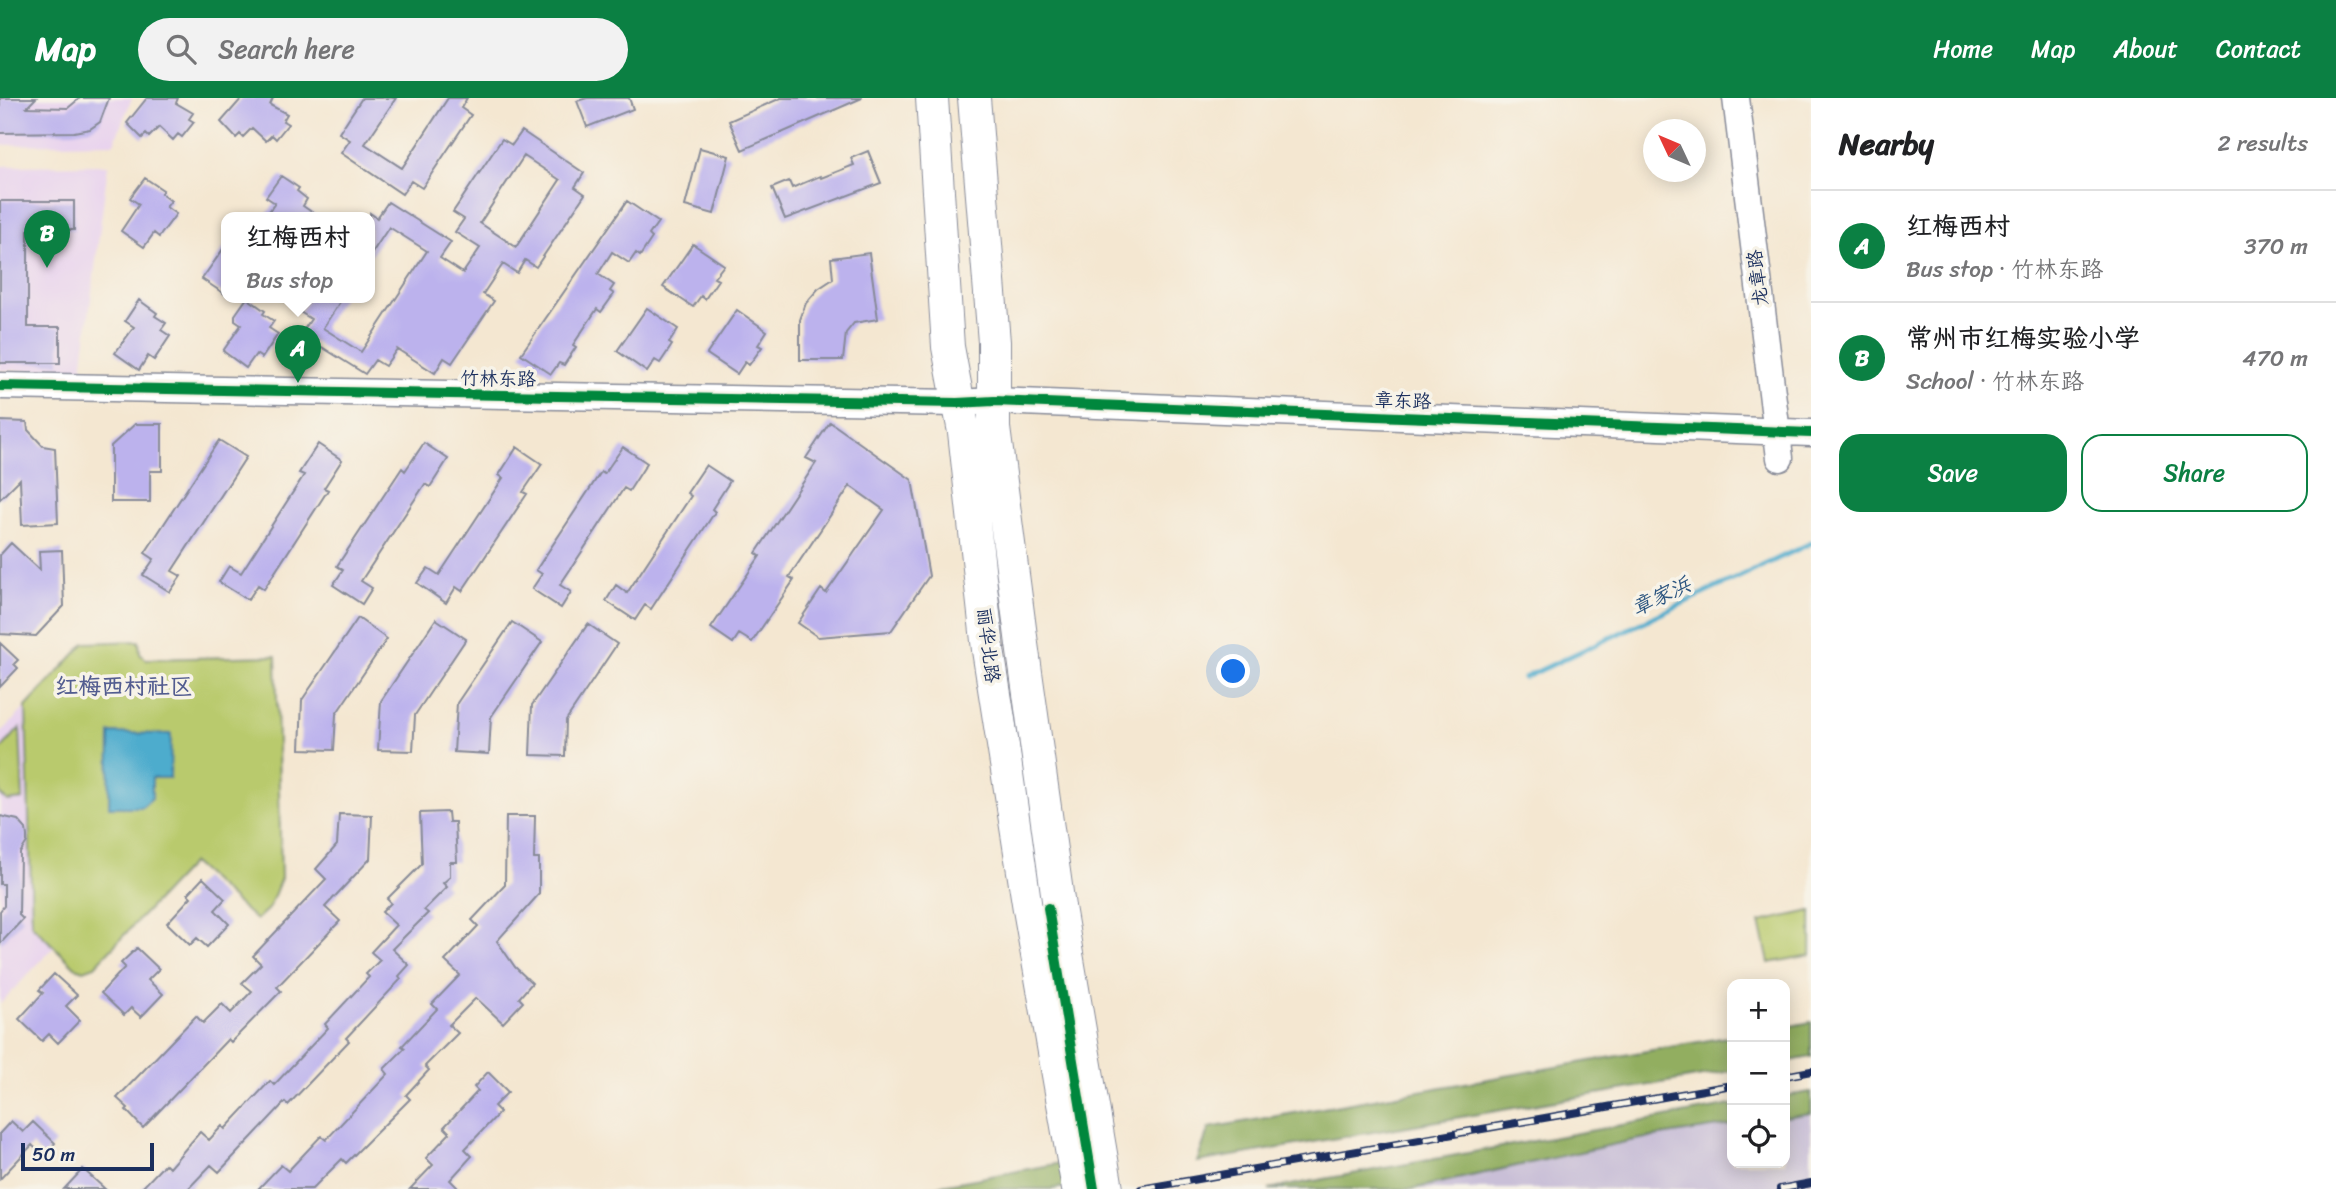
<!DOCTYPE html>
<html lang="en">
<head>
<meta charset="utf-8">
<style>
  body { margin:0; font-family:Sriracha,"LXGW WenKai TC",sans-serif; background:#f2f2f2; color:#202124 }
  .controls { position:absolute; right:21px; bottom:21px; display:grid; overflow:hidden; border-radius:14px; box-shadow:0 4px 18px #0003 }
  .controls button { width:63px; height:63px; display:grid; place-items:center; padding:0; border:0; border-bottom:2px solid #e0e0e0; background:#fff; color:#202124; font:35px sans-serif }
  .compass { position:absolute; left:1643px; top:21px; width:63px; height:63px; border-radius:50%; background:#fff; box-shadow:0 4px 18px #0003; rotate:314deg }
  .scale { position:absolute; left:21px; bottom:18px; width:133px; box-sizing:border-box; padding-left:7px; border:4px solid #1b2f5e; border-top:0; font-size:19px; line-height:24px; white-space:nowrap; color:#1b2f5e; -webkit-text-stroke:5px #f7f3e8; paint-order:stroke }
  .you { position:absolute; left:1234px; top:574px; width:24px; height:24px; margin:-18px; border:5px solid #fff; border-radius:50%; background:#1a73e8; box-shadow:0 0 0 10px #1a73e833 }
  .badge { display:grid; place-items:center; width:46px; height:46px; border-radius:50%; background:#0b8043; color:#fff; font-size:23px; font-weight:700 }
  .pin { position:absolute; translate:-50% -58px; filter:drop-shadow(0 2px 4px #0008) }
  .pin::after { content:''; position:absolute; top:37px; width:24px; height:21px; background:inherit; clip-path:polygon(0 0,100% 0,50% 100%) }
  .popup { position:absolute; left:221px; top:114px; width:154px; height:91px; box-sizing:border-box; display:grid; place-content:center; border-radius:14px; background:#fff; filter:drop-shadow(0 2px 5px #0005); font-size:23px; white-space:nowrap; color:#757577 }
  .popup b { font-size:26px; color:#202124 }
  .popup::after { content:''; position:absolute; left:50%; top:100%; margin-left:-14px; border:14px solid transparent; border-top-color:#fff }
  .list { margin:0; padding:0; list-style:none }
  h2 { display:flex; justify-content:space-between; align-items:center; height:91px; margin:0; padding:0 28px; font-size:30px }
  h2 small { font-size:23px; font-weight:400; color:#757577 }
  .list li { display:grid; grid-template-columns:46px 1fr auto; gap:21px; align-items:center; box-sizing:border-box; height:112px; padding:0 28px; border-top:2px solid #e0e0e0 }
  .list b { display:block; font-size:26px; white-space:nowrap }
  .list p { margin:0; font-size:23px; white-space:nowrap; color:#757577 }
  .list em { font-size:23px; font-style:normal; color:#757577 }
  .actions { display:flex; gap:14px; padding:21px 28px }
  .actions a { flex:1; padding:16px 0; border:2px solid #0b8043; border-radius:21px; text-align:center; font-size:24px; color:#0b8043 }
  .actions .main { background:#0b8043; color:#fff }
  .icon { flex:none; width:38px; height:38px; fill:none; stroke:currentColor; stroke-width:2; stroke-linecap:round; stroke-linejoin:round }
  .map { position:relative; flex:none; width:1811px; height:1091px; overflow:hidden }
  header { display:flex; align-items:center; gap:42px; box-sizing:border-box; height:98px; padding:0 35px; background:#0b8043; color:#fff }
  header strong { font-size:33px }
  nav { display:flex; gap:38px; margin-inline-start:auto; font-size:24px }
  .search { width:490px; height:63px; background:#f2f2f2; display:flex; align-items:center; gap:18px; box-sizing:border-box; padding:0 24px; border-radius:38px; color:#757577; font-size:26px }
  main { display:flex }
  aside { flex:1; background:#fff }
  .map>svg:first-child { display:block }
</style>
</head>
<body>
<header>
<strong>Map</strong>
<div class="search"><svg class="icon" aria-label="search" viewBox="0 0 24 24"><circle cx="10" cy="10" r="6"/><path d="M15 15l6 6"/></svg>Search here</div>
<nav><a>Home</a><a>Map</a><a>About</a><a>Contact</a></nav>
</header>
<main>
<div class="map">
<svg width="1811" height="1091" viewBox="0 0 1811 1091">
  <rect width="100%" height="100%" fill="#f7f3e8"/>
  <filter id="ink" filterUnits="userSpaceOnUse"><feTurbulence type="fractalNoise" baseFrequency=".0143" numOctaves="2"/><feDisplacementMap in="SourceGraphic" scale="14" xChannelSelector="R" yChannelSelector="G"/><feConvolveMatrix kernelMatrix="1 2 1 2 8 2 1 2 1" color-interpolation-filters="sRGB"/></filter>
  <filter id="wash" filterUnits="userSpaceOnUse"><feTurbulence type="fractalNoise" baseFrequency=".00686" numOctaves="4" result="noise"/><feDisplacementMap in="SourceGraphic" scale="28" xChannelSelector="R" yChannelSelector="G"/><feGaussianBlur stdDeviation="1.57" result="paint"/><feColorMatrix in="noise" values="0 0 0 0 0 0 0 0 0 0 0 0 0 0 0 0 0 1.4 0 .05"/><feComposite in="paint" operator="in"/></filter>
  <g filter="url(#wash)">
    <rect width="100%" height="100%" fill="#f4e7d1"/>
    <path fill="#e8d2ee" d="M0 0H132L114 45 0 47Z
      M108 67 82 272H0V68Z
      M26 609 32 827 54 849 0 906V636Z"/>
    <path fill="#c9bfd7" d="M1811 1015V1091H1412L1634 1042 1732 1027V1065H1785V1019Z"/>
    <path fill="#b9ca6d" stroke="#6a7c66" stroke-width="2" d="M139 543 140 556 146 561 276 558 281 780 269 810 256 822 192 765 95 868 84 872 75 869 32 827 26 609 85 545Z
      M20 630 23 701 7 703 0 696V652Z
      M1811 813V857L1769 865 1760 824Z"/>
    <path fill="#92ae60" stroke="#566e5f" stroke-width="2" d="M1811 924V959L1785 964V929Z
      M1732 938V973L1197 1064 1209 1030Z
      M1811 994V1015L1785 1019V998Z
      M1732 1007V1027L1634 1042 1412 1091H1269Z
      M1061 1065 1065 1089 1052 1091H920Z"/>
    <path fill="#4eaccd" stroke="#346e96" stroke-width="2" d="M110 635 171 636 170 680H152V700L142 709H109Z"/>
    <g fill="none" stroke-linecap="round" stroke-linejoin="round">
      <path stroke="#4eaccd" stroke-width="5" d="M1524 580 1811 445"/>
    </g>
    <g id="blocks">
      <path fill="#bcb2ed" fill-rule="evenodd" d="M0 0H36L27 9 68 10 80 0H109L100 24 90 31 74 34 0 35Z
        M147 0H178L176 5 193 15 189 21 194 24 182 39 178 36 173 42 159 29 149 39 146 36 142 40 127 25Z
        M242 0H273L270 7 287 16 283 23 288 26 276 41 272 37 266 43 252 30 243 39 240 36 236 40 221 24Z
        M362 0H396L365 46 402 70 448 0H467L461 10 471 17 422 90 411 83 402 96 341 55 350 42 339 35Z
        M587 0H629L633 11 587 29 577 3Z
        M781 0H862L742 52 729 23Z
        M522 33 584 75 575 89 585 96 536 169 525 162 517 175 503 166 483 196 494 203 452 265 444 260 435 275 397 251 385 268 375 262 365 276 301 236 311 221 300 214 310 199H343L323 230 361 254 427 153 389 129 370 158V115L377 120 388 104 451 144 440 160 463 175 480 150 455 134 464 121 453 114 502 41 512 47ZM524 58 560 82 516 149 480 125Z
        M700 50 729 58 714 116 685 108Z
        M868 53 881 85 785 121 772 90 789 83 792 90 820 78 821 80 854 67 851 60Z
        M281 78 299 90 297 93 307 101 303 108 319 119H265L275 105 266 99Z
        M145 80 163 92 161 95 171 103 166 109 176 116 159 139 154 135 144 149 121 133 139 106 130 100Z
        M0 103H74V132H28V229H60V265H0Z
        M627 103 658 124 649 137 652 140 640 158 636 155 629 165 612 154 598 176 614 187 610 193 614 196 601 214 597 211 573 247 576 249 564 267 559 265 551 276 521 256Z
        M693 146 724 167 714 180 718 182 705 201 701 198 693 209 663 189Z
        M226 147V197L202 181Z
        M869 155 878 221 854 225 846 235 843 262H800V222L806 205 818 191 833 181 831 160Z
        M247 200 265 213 263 216 274 223 269 230 278 236 262 260 256 256 246 270 223 253 241 227 235 223V217Z
        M139 202 157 215 155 218 166 225 161 232 170 238 154 262 148 258 139 272 115 255 134 229 125 223Z
        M647 210 678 231 669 245 672 247 660 265 655 262 647 274 617 253Z
        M737 212 767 233 758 247 762 249 749 267 745 264 737 276 707 256Z
        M0 323 27 324 28 332 43 348 55 350 58 425 22 427 20 381 0 401Z
        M830 324 912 382 929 478 891 533 818 539 798 525 821 491 826 495 884 412 850 388 789 479 794 482 752 544 739 536 733 545 711 530 760 458 756 455 816 365 806 360Z
        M135 326H162V373H150V404H111V348Z
        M219 342 246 359 172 473 181 478 170 494 143 477 154 461 145 455Z
        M424 345 448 361 430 389 425 386 361 483 372 490 362 506 333 487 343 472 337 468 402 370 405 373Z
        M318 346 342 362 324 390 328 392 264 491 258 487 248 502 219 484 229 468 241 475 304 377 299 375Z
        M517 349 542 366 523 394 527 396 462 493 456 489 446 505 417 485 428 470 439 477 503 380 499 377Z
        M623 349 647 365 629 393 624 390 560 487 571 494 561 510 532 491 542 476 536 472 601 374 604 376Z
        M706 367 730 383 712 411 715 414 651 511 645 507 635 522 606 503 616 487 627 495 691 398 687 395Z
        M11 445 40 472 39 453 62 452 64 508 36 538 0 536V457Z
        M358 520 387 541 336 616 334 652 300 651 302 602Z
        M436 521 466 541 415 617 413 653 378 652 381 603Z
        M512 524 542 544 491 619 489 656 454 654 457 605Z
        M588 526 617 546 566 622 565 658 530 657 532 607Z
        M0 545 18 562 14 566 18 570 0 589Z
        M448 714 449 724H455L457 764H450V779L443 785 447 789 424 812 428 815 392 851 409 867 399 878 401 881 346 940 349 943 288 1007 285 1004 219 1074 211 1067 188 1091H141L165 1066 169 1070 200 1034 209 1042 222 1028 225 1031 270 983 274 987 328 930 325 926 369 879 366 876 380 862 371 854 396 827 382 814 391 805 387 801 422 766 420 715Z
        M339 716 372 717 370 761 325 809 340 823 277 889 281 893 231 944 228 941 143 1030 126 1012 128 1010 117 1000 196 918 203 925 222 906 231 915 252 893 242 885 261 866 253 858 326 781 316 771 337 747Z
        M0 718 18 722 26 731 27 738V744L20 755 19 817 23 821 0 846V813L4 808V786H0Z
        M506 718H535L534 761H539V796L497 843 515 869 532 885 519 900 523 904 503 925 476 900 449 927 458 935 425 968 429 972 406 997 410 1001 346 1065 342 1061 312 1091H258L281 1067 288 1073 321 1038 326 1042 388 976 384 971 405 950 402 948 437 911 432 906 460 877 445 863 478 828 472 822 505 787Z
        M203 780 225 801 215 812 229 826 207 849 197 840 190 847 167 825 191 799 188 796Z
        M137 850 159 871 148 882 163 896 141 919 131 910 124 917 101 895 125 869 121 865Z
        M54 876 77 897 66 908 80 922 58 945 49 936 42 943 19 921 43 895 39 892Z
        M488 974 508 994 494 1008 500 1014 465 1051 472 1058 450 1082 459 1091H410L433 1067 426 1060 450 1035 444 1029 478 993 474 989Z
        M11 1023 23 1034 33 1024 55 1045 43 1058 32 1047 0 1081V1035Z
        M83 1071 105 1091H64Z"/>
    </g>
  </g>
  <g filter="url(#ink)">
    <use href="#blocks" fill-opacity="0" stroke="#888b98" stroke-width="2"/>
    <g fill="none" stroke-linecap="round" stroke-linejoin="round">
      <g stroke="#888b98" stroke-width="29">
        <path id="minor" d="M1736 0 1780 360
          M0 288 957 305 994 303 1811 335"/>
      </g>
      <g stroke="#888b98" stroke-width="34">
        <path id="major" d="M932 0 948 249 964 334 988 552 1029 811 1078 1091
          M974 0 994 244V330L1022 546"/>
      </g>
      <use href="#minor" stroke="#fff" stroke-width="26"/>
      <use href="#major" stroke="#fff" stroke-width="32"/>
      <g stroke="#1b2f5e" stroke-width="8">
        <path id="rail" d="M1785 978 1811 973
          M1141 1091 1732 987
          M1780 1091 1811 1085"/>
      </g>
      <use href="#rail" stroke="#f7f3e8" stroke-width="5" stroke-dasharray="16" stroke-linecap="butt"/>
      <g stroke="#888b98" stroke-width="34" stroke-linecap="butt">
        <path id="major-bridge" d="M1022 546 1059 809 1107 1091"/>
      </g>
      <use href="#major-bridge" stroke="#fff" stroke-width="32"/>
      <g stroke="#f7f3e8" stroke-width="15">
        <path id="cycleway" d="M0 288 957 305 994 303 1811 335
          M1048 810 1094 1091"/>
      </g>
      <use href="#cycleway" stroke="#00873e" stroke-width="10"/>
    </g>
  </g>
  <g text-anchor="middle" stroke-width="7" stroke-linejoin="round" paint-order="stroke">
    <g font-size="19" fill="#1b2f5e" stroke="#f7f3e8">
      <text transform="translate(1757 180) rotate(-97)" y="7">龙章路</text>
      <text transform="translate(498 280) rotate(1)" y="7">竹林东路</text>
      <text transform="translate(1403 302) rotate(2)" y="7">章东路</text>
      <text transform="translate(989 547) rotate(83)" y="7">丽华北路</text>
    </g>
    <g font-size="21" font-style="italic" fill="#2a547f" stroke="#f7f3e8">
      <text transform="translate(1661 498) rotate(-25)" y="7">章家浜</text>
    </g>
    <g font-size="23" font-weight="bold" fill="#535d90" stroke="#f7f3e8">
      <text x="124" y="596">红梅西村社区</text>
    </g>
  </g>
</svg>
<div class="controls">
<button>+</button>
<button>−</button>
<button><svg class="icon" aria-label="locate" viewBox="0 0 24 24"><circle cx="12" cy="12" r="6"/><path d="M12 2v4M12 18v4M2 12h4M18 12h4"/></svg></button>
</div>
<svg class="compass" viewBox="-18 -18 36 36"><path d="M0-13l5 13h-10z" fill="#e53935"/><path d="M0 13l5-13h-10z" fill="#757577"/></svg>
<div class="scale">50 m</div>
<div class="you"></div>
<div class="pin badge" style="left:298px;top:285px">A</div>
<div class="popup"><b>红梅西村</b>Bus stop</div>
<div class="pin badge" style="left:47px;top:170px">B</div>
</div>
<aside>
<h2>Nearby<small>2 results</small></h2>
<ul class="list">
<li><span class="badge">A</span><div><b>红梅西村</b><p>Bus stop · 竹林东路</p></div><em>370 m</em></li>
<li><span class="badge">B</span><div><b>常州市红梅实验小学</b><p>School · 竹林东路</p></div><em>470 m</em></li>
</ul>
<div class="actions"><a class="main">Save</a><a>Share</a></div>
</aside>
</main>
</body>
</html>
